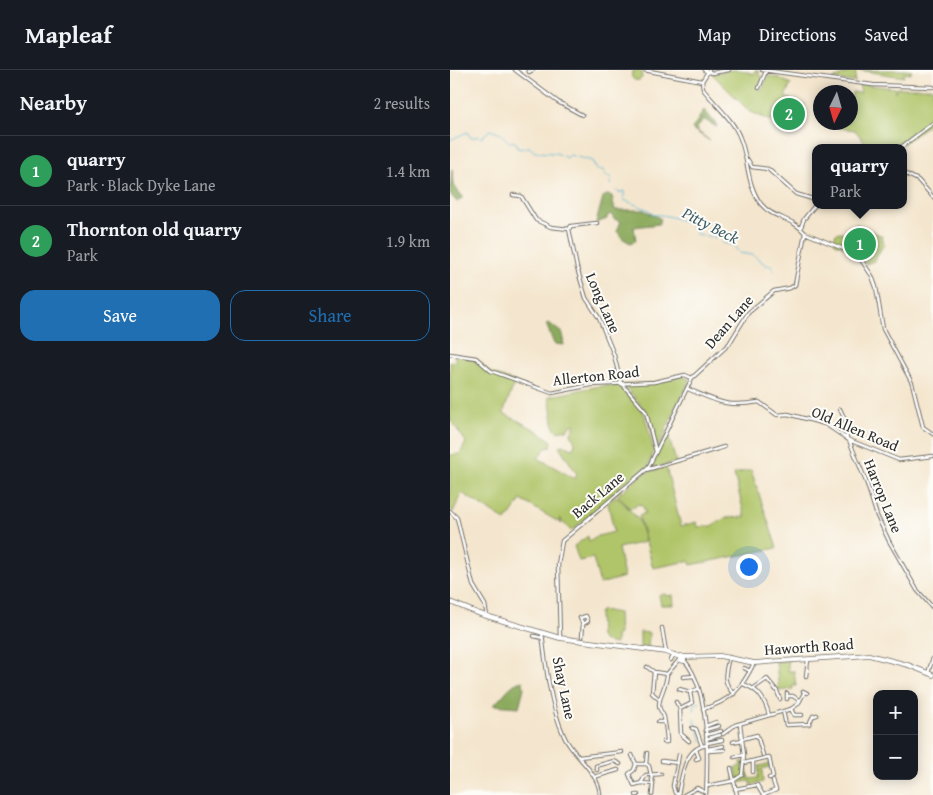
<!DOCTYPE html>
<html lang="en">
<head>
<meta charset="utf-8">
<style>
  body { margin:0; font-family:"Gentium Book Plus",serif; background:#20242c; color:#f1f3f6 }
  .controls { position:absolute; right:15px; bottom:15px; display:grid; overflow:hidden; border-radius:10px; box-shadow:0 2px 12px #0003 }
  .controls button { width:45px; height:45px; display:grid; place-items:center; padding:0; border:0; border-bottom:1px solid #363941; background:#171b24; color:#f1f3f6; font:25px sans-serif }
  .compass { position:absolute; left:363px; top:15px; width:45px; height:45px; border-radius:50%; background:#171b24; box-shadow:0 2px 12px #0003; rotate:185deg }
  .you { position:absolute; left:298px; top:496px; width:18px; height:18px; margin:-12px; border:4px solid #fff; border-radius:50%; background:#1a73e8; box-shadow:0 0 0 8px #1a73e833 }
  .badge { display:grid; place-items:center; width:32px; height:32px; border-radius:50%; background:#1f6fb2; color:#fff; font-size:16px; font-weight:700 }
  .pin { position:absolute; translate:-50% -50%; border:2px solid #fff; box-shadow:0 1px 5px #0006 }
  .popup { position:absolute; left:362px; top:74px; width:95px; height:65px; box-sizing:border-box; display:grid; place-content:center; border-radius:10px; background:#171b24; filter:drop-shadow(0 1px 4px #0005); font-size:16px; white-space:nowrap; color:#9ea1a6 }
  .popup b { font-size:19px; color:#f1f3f6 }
  .popup::after { content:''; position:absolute; left:50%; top:100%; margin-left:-10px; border:10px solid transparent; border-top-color:#171b24 }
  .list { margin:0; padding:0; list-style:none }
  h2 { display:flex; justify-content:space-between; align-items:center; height:65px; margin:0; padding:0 20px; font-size:21px }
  h2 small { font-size:16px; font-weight:400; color:#9ea1a6 }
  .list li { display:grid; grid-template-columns:32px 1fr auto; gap:15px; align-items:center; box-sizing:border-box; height:70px; padding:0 20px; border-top:1px solid #363941 }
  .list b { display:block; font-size:19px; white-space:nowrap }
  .list p { margin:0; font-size:16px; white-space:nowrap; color:#9ea1a6 }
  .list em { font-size:16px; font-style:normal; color:#9ea1a6 }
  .actions { display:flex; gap:10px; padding:15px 20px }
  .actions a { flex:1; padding:11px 0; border:1px solid #1f6fb2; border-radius:15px; text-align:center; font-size:18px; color:#1f6fb2 }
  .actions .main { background:#1f6fb2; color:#fff }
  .map { position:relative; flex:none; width:483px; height:725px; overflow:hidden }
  header { display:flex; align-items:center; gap:30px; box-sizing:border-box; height:70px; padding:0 25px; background:#171b24; border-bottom:1px solid #363941 }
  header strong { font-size:24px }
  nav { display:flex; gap:28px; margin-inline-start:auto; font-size:18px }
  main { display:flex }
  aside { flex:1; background:#171b24 }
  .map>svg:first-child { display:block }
</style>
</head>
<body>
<header>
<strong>Mapleaf</strong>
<nav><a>Map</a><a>Directions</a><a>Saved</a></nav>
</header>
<main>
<aside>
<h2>Nearby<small>2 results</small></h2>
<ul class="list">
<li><span class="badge" style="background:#2e9e5b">1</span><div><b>quarry</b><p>Park · Black Dyke Lane</p></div><em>1.4 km</em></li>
<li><span class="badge" style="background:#2e9e5b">2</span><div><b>Thornton old quarry</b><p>Park</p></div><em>1.9 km</em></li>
</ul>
<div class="actions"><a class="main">Save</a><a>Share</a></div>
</aside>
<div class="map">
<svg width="483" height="725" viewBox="0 0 483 725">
  <rect width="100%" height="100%" fill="#fdfcf7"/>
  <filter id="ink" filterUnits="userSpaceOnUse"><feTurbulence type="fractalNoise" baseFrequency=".02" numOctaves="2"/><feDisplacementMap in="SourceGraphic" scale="10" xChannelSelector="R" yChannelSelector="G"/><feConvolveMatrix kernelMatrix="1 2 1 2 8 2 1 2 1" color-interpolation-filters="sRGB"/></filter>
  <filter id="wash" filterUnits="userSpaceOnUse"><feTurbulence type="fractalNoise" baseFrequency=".0096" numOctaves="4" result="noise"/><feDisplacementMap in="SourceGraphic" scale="20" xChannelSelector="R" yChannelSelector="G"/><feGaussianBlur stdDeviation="1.12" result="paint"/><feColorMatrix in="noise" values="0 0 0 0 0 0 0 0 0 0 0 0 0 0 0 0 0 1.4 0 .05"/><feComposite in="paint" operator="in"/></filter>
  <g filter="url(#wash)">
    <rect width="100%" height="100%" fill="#f4e6ce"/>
    <path fill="#b0c569" stroke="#6e784a" d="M181.5 5a5.5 5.5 0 1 1 11 0a5.5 5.5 0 1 1-11 0Z
      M280 0H291L304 4 305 0 310 1 308 5 313 7 308 18 312 20 318 6 329 8 341 14 335 27 355 35 343 61 299 41 262 4Z
      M404 0 406 1 405 12 383 9Z
      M408 0H461V4L454 3V7Z
      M409 14 445 18V22L447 18H483V51L448 78 418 77 405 60 389 58 391 53 400 52 402 22 411 23Z
      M406 154 432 166 434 174 424 191 416 194 402 180 385 173V165L389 162 402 163Z
      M4 285 26 289 41 303 65 312 53 343 86 360 102 371 100 377 96 378 88 388 125 409 127 404 109 376 113 375 123 379 125 373 121 364 125 354 121 355 116 361 115 359 108 362 104 358 99 326C124 323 147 313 172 316L193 340 204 381 197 398 168 417 171 420 121 461 109 448 112 454 71 430 56 451 12 423 3 442 0 438V385L10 384 16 372 0 349V292L6 291Z
      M232 306 239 309 238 314 206 379 196 341 174 315 203 313Z
      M217 361 226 392 198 400Z
      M216 397 231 456 247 452 248 457 262 456 275 448 295 447 284 404 301 400 327 478 241 495 239 491 203 498 189 446 195 443 193 436 188 434 183 438 178 437 168 425 194 403Z
      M167 426 189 450 195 472 168 478 174 507 150 514 143 488 129 491 124 476 138 466 139 472 148 466 164 462 158 433Z
      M215 524 216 526 223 525 224 535H211L209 525Z
      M152 540 168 543 169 564 166 566V574L155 572 150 567 149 543Z
      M190 562 199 563 198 579 190 578Z
      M338 590V601H344L346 616H342L343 619 329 621 326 592Z
      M293 691 296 694 299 709 308 708 309 696 319 694 320 697 312 699 313 712 301 715 300 711 285 713 284 707 287 706 286 699 284 698 291 696V692Z"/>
    <path fill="#8caa5d" stroke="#5c6a44" d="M254 40 266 54 267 57 253 49 246 60 260 71 242 59Z
      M2 99 3 115 13 127 7 132 0 124Z
      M157 125 162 126 165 140H194L211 149 209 154 184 157 186 171 180 173 172 168 167 161 171 151 164 149 161 144 157 146V149L146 153 153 127Z
      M99 253 112 263 114 275 104 274 96 254Z
      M73 611 74 618 69 637 43 635C53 628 60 612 73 611Z"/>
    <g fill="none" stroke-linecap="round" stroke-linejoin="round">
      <path stroke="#59b8d7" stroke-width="1" d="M0 70 17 62 21 68 29 66 31 68 40 60 51 64 60 73 62 71 66 73 67 78 72 79V77L76 79 78 76 85 82 106 83 117 88 120 85 142 91 147 100H153L157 107H161L160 114 169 123 174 121V130L199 140 203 145C215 143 243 152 246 164L267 168 271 172 284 176 289 183 303 185 316 195H321L325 201
        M244 640 245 634 250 632
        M244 649 247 656
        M248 658 252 671"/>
    </g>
  </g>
  <g filter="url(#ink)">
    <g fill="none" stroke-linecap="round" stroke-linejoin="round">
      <g stroke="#716c64" stroke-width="4.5">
        <path id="minor" d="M65 0 108 32 132 45
          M78 0 79 2 83 0
          M194 0 252 11
          M254 0 262 3 279 0
          M312 0 423 15 483 17
          M252 11 253 19C265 35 283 49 290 68 299 90 296 114 311 134 323 149 342 147 355 163
          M252 11 259 0
          M309 18 316 1
          M450 78 483 53
          M298 90 302 97 318 99 346 124 366 130
          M454 103 468 110 483 127
          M63 125 71 126 86 150 101 157 119 159
          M351 157 354 149 366 134
          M119 159 127 198 136 228 149 248 164 285 171 314
          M119 159 121 156 147 153
          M355 163 401 182 412 191 422 206 426 217 433 259 462 313 473 357 483 364
          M0 284 26 288 41 301 102 323 141 315 204 312 235 305 242 308
          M172 314 196 342 206 382
          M238 319C267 331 276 338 309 332L327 345 338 344 375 354 399 370 449 390 483 386
          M390 339 396 352 397 369
          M399 370 417 414 427 446 439 471 467 520 483 538
          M196 400 274 377
          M0 441 7 448 23 515 35 535 37 546
          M212 558 216 582
          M92 563C96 598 100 634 114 666 123 687 149 701 150 725
          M84 566 93 568
          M110 567 108 495 112 471 198 398 242 308 279 274 298 243 324 221 340 218 345 215 355 163
          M132 567 133 554 130 548 136 546 138 551 133 554
          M279 587C276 601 271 612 284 624
          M221 590 224 584
          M235 591C260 621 258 688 256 725
          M197 597 204 602 217 604
          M294 598 300 601
          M204 602 202 623 210 630
          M478 603 483 588
          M356 606 358 590
          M233 607 243 606
          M293 614C308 619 315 629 319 645
          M304 618 317 609 327 621 330 629
          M229 619 240 622 248 619
          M353 621 357 623
          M337 623V629
          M338 626H343L350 631
          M226 632 230 639 242 633 240 622
          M230 639 231 664 239 671
          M253 639C281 631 292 618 304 593
          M341 639 344 645H352
          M333 641 336 655 359 654 363 646 367 645
          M208 652H214
          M256 656 266 652
          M242 658 246 659 252 676
          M255 660 269 656
          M273 664 285 655 341 639 348 634 354 623
          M256 665 271 661
          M256 669 270 665
          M292 669 307 665 313 685
          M213 672H217C217 664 215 654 214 647 213 643 209 640 209 636 209 625 217 615 217 604L229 590
          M283 672 292 670
          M257 673 272 670
          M258 679 273 676
          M246 680 249 688 246 689
          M258 681 274 680
          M197 683 196 694 199 696 203 714 202 725
          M182 685 186 694
          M129 687 172 682
          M284 687 294 685
          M212 691 228 693
          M303 691V702
          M294 693 319 687 323 707 319 708
          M196 694H186L184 700 179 704 184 715 191 713 203 714
          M281 698 287 725
          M147 700 146 696 164 691 170 694
          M144 707 168 700
          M191 713 196 705 211 704
          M257 716 283 711 292 705 294 685 290 654
          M285 719 307 715 313 725
          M186 725H188
          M228 725C232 706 234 678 257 675
          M228 725 225 723 223 716 229 685
          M234 725 247 718 256 723
          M314 725 326 720 323 711"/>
      </g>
      <g stroke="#716c64" stroke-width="5.5">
        <path id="major" d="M0 532 30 544 110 568 216 582 230 587
          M231 586 234 587V591L230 590Z
          M234 587 270 586 304 593 419 585 458 595 483 605"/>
      </g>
      <use href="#minor" stroke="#fff" stroke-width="2.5"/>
      <use href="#major" stroke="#fff" stroke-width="4"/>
    </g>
  </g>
  <g text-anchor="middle" stroke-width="4" stroke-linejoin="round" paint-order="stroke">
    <g font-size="15" fill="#2b2b2b" stroke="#fdfcf7">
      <text transform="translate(153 233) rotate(66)" y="5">Long Lane</text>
      <text transform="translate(279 252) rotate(-49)" y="5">Dean Lane</text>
      <text transform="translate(146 306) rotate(-6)" y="5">Allerton Road</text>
      <text transform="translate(405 359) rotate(23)" y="5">Old Allen Road</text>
      <text transform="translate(148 425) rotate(-40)" y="5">Back Lane</text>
      <text transform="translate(433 426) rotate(68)" y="5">Harrop Lane</text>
      <text transform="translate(359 577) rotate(-4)" y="5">Haworth Road</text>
      <text transform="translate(114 618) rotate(78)" y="5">Shay Lane</text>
    </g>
    <g font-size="16" font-style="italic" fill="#3b5c67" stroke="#fdfcf7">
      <text transform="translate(261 155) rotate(27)" y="6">Pitty Beck</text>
    </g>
  </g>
</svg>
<div class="controls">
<button>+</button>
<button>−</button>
</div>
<svg class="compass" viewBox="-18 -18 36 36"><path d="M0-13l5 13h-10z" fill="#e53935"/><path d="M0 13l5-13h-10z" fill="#9ea1a6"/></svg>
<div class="you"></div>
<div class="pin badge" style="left:410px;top:174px;background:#2e9e5b">1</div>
<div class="popup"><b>quarry</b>Park</div>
<div class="pin badge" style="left:339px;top:44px;background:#2e9e5b">2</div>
</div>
</main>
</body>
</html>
